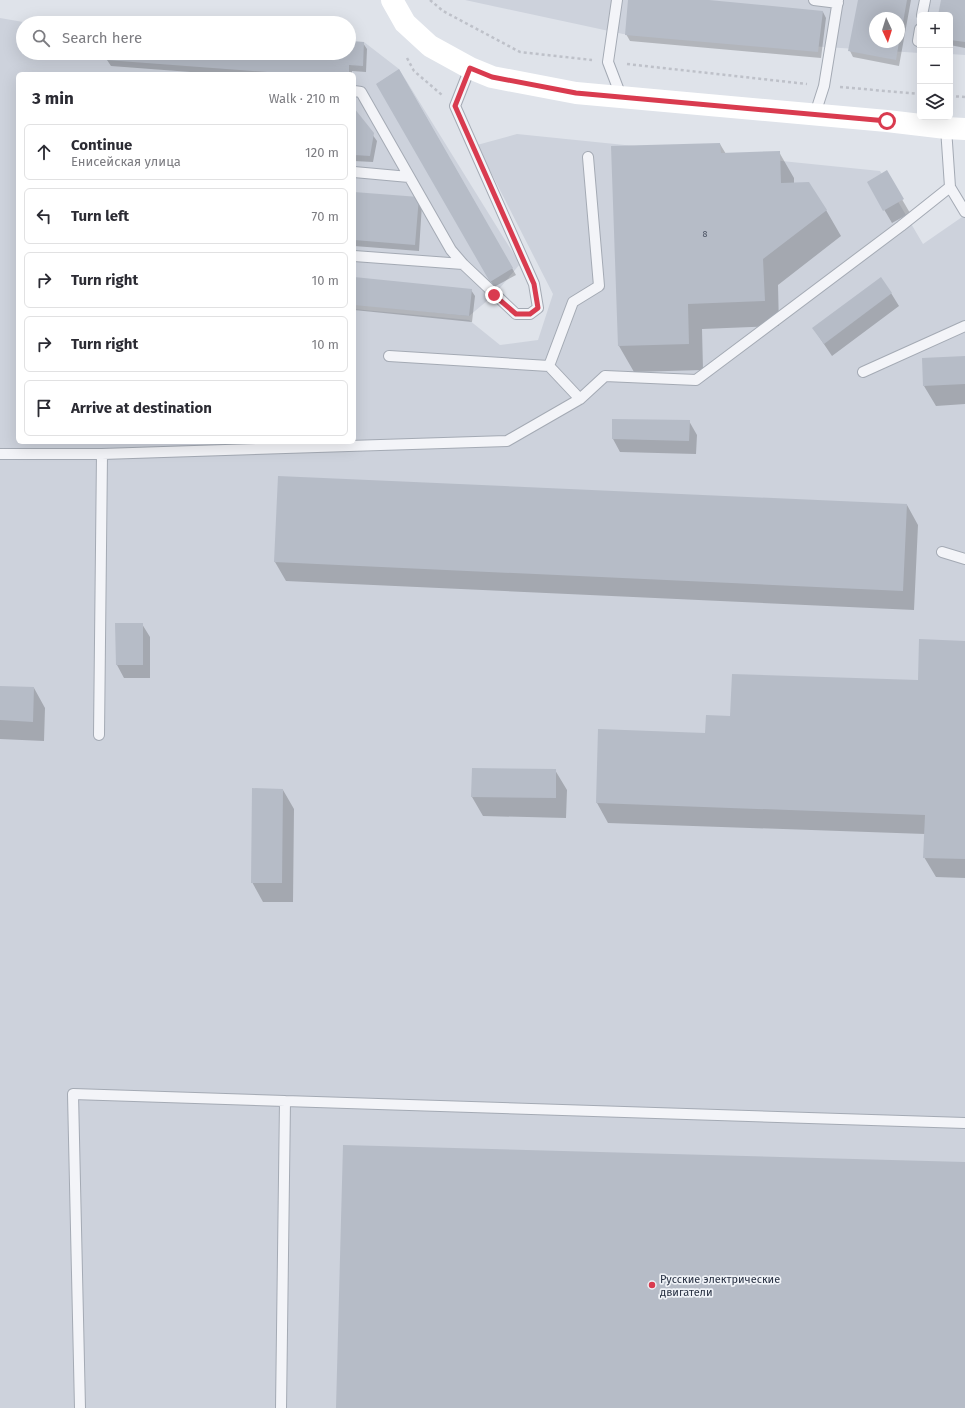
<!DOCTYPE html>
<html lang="en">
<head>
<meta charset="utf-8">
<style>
  body { margin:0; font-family:"Fira Sans",sans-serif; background:#f2f2f3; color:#2b2b33 }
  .controls { position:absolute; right:12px; top:12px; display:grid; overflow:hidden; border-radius:6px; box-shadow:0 4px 16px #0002 }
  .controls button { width:36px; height:36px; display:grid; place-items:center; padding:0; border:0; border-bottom:1px solid #e1e1e2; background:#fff; color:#2b2b33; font:20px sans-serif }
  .compass { position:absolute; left:869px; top:12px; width:36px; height:36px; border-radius:50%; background:#fff; box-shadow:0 4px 16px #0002; rotate:176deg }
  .stop { position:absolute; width:12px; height:12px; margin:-9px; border:3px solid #d93b4f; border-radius:50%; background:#fff }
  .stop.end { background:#d93b4f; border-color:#fff; box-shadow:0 1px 4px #0008 }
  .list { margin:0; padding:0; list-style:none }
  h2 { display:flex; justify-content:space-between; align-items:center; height:52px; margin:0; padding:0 16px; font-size:17px }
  h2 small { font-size:13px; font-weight:400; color:#7c7c81 }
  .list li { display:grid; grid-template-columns:26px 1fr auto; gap:12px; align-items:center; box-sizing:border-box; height:56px; margin:0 8px 8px; padding:0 8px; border:1px solid #e1e1e2; border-radius:6px }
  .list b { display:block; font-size:15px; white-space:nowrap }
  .list p { margin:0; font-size:13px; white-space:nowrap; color:#7c7c81 }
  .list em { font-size:13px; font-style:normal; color:#7c7c81 }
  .icon { flex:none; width:22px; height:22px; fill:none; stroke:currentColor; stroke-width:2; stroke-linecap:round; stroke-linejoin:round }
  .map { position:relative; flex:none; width:965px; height:1408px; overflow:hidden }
  .search { position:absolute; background:#fff; box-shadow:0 4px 16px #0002; left:16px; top:16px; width:340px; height:44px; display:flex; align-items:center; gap:10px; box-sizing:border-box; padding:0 14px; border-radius:22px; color:#7c7c81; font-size:15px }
  .panel { position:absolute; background:#fff; box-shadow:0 4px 16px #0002; left:16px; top:72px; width:340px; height:372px; border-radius:6px }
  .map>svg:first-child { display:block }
</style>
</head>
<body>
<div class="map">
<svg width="965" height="1408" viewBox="0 0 965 1408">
  <rect width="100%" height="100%" fill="#dfe3ea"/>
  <path fill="#cdd2dc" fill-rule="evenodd" d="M465 0H965V55L950 54V15H920V53L623 34ZM875 18H899V42H875Z
    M0 18 29 23H23V53H349V41L364 42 399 69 520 264 494 295 469 316 354 304V74H18V442H354V309L469 320 500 345 538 340 553 294 477 145 517 134 880 171 923 244 965 215V1408H0Z"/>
  <path fill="#0003" fill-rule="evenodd" d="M629 0H698L823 12 826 18 821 58 630 41 626 34Z
    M859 0H911L899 66 853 57 850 51ZM875 18H899V42H875Z
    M942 0H965V48L950 45V15H939Z
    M349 42 363 43 367 49 366 72 352 71V74H217L111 66 107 60 108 53H349Z
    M399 70 516 275 494 287 377 84Z
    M354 109 377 141 373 162 354 161Z
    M720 144 726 154 779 152 794 178V184L826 210 841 236 778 285 779 326 702 329 703 370 634 372 619 346 612 147Z
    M886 172 910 213 892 223 868 182Z
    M354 193 419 198 422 204 419 251 354 246Z
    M354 278 471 290 475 296 472 322 354 310Z
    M891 293 899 306 832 356 813 328Z
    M965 357V404L936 406 924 386Z
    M613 420 689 421 697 435 696 454 620 452 613 439Z
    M907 505 918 525 914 610 286 581 275 562Z
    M142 624 150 637V678H124L117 665Z
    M965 642V878L936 877 924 857 925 834 608 823 597 803 731 718 919 682Z
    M0 687 34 688 45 708 44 741 0 739Z
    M555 770 567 790 566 818 483 816 472 797Z
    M283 790 294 809 293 902H263L252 882Z"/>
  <path fill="#b6bcc7" d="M628 0H709L823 11 818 52 625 35Z
    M858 0H907L900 39 899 18H875V42H899L896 60 848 51Z
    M941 0H965V42L950 40V15H938Z
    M349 41 364 42 363 66 349 65V74H294L106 60 107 53H349Z
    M399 69 513 268 490 282 376 84Z
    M354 108 374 133 370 156 354 155Z
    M720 143 721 153 780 151 781 183 809 182 827 210 763 259 765 301 688 304 689 344 618 346 611 146Z
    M887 170 904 199 883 211 867 182Z
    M354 192 419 197 415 245 354 240Z
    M354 277 472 289 469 316 354 305Z
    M881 277 892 293 824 344 812 328Z
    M965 356V384L923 386 922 358Z
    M612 419 690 420 689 441 612 439Z
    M278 476 907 504 903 591 274 562Z
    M115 623H143V665H116Z
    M919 639 965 641V859L923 858 925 815 596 803 598 729 705 733 706 715 730 716 732 674 918 680Z
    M0 686 34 687 33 722 0 720Z
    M472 768 556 769V798L471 797Z
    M252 788 283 789 282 883H251Z
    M343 1145 965 1162V1408H336Z"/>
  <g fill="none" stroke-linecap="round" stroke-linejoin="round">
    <g stroke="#a4aab4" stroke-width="12">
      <path id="lane" d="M617 0 608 62 621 96
        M814 0 838 3
        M922 15 925 0
        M918 41 920 29
        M354 91 361 92 451 250 463 264
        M815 114 824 86 838 0
        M354 172 409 177
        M950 187 965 212
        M354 256 463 264 516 314H530L538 308 534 284 455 106 470 68
        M389 356 549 366 573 302 599 286 588 157
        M549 366 580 399
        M863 372 965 326
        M0 454H102L507 441 580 399 605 376 696 380 901 226 950 187 946 128
        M942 552 965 559
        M99 735 102 454
        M80 1408 73 1094 965 1123
        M281 1408 285 1101"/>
    </g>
    <path stroke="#bec1c9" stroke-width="2.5" stroke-dasharray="3 3" stroke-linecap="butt" d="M430 0 443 11 520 52 592 60
      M407 58 414 71 442 95
      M627 64 807 84
      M840 87 920 94
      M950 96 965 97"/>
    <use href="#lane" stroke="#f3f4f8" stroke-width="10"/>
    <path stroke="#fff" stroke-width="22" d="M392 0 405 23 430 46 470 68 492 77 576 93 887 121 946 128 965 129"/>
  </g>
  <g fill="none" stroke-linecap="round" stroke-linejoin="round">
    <path stroke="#d93b4f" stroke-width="5" d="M494 295 516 314H530L538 308 534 284 455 106 470 68 492 77 576 93 887 121"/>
  </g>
  <circle fill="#d93b4f" stroke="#eff2f7" stroke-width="1.5" cx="652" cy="1285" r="4"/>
  <g text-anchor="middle" stroke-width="3.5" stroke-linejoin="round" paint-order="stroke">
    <g font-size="9" fill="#4b5363">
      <text x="705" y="237">8</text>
    </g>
    <g font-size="11" fill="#273042" stroke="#eff2f7" text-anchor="start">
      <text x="660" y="1283">Русские электрические<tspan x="660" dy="13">двигатели</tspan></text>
    </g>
  </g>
</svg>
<div class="controls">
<button>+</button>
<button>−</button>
<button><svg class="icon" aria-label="layers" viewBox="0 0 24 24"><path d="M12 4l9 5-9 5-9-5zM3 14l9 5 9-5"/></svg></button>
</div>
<svg class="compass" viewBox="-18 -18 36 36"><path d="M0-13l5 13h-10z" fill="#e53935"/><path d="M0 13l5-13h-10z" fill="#7c7c81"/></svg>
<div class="stop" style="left:887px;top:121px"></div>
<div class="stop end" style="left:494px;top:295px"></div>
<div class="search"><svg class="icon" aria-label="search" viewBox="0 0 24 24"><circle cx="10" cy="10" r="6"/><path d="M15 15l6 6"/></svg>Search here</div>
<section class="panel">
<h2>3 min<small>Walk · 210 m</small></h2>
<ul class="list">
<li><svg class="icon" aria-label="ahead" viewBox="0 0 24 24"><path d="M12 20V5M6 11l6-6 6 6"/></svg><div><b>Continue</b><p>Енисейская улица</p></div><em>120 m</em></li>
<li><svg class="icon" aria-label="left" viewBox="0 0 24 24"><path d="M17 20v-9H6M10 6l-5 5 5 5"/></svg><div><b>Turn left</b></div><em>70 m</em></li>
<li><svg class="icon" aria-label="right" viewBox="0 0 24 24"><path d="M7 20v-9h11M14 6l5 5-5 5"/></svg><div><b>Turn right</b></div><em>10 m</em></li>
<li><svg class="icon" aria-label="right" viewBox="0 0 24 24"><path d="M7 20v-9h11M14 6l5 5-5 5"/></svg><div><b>Turn right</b></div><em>10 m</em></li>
<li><svg class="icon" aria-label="arrive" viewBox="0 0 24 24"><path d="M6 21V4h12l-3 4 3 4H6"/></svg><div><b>Arrive at destination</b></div></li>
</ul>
</section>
</div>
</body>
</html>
